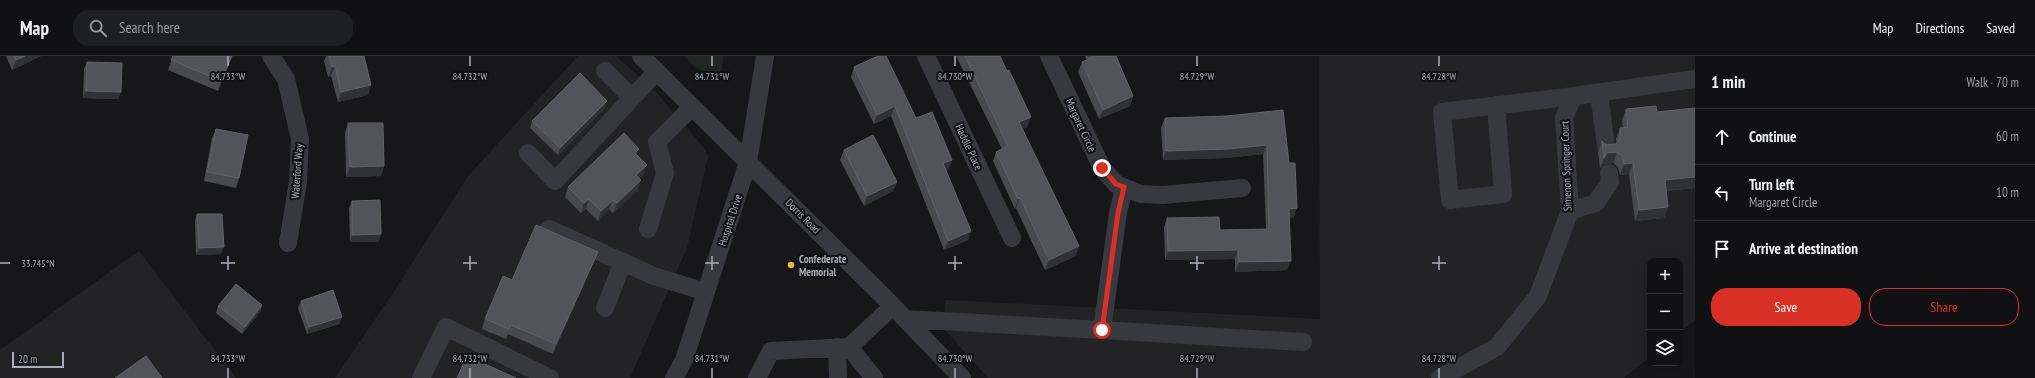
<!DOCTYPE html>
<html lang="en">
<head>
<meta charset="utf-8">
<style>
  body { margin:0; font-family:"PT Sans Narrow",sans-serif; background:#1e1f21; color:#f1f3f6 }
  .controls { position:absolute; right:12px; bottom:12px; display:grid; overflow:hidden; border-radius:8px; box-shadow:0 4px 16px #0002 }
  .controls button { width:36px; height:36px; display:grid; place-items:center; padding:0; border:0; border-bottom:1px solid #303133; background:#111113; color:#f1f3f6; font:20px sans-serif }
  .scale { position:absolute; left:12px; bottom:10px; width:52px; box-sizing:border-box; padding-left:4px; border:2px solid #aaaeb8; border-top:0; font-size:11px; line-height:14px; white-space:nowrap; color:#aaaeb8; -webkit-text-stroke:3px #121214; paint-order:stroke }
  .stop { position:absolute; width:12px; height:12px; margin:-9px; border:3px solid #d93025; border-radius:50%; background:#fff }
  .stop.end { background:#d93025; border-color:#fff; box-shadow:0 1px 4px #0008 }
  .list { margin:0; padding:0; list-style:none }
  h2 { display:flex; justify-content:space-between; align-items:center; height:52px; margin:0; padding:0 16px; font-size:17px }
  h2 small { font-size:13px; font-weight:400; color:#9c9da0 }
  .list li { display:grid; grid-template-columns:26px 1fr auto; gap:12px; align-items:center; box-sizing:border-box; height:56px; padding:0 16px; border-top:1px solid #303133 }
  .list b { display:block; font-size:15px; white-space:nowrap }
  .list p { margin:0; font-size:13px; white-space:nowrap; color:#9c9da0 }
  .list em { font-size:13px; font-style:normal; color:#9c9da0 }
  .actions { display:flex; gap:8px; padding:12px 16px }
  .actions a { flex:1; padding:9px 0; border:1px solid #d93025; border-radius:16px; text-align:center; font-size:14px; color:#d93025 }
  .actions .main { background:#d93025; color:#fff }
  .icon { flex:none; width:22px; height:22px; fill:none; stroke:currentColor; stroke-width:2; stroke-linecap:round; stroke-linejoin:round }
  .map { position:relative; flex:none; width:1695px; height:322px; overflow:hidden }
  header { display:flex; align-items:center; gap:24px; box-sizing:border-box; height:56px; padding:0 20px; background:#111113; border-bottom:1px solid #303133 }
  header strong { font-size:19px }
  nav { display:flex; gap:22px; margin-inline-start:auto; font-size:14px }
  .search { width:280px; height:36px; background:#1e1f21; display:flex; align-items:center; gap:10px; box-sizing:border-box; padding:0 14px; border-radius:16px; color:#9c9da0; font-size:15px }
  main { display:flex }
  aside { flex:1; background:#111113 }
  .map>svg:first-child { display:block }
</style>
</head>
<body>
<header>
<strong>Map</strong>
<div class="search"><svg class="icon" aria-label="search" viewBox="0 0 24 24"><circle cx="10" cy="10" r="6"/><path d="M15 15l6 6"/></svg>Search here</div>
<nav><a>Map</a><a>Directions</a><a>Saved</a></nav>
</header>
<main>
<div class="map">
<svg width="1695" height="322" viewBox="0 0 1695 322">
  <rect width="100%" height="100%" fill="#171719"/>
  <path fill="#232326" d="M578 0H616L657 37 703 91 708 100 687 192 630 322H335L391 240 468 120Z
    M1319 0H1695V264L1680 276V205H1650V301L1624 322H988L946 275 945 244 1320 263Z
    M139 195 236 322H0V294Z"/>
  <path fill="#1f2720" d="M684 0H723L721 21 694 11Z"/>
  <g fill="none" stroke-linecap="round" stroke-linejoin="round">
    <path stroke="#38393e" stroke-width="18" d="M271 0 286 23 300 83 298 126 288 187
      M641 0 886 243 962 322
      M926 0 1012 182
      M1049 0 1102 112 1116 128 1140 138 1163 139 1242 132
      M605 15 632 42
      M1599 37 1606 90
      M1496 49 1503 138 1450 144 1442 56 1574 40
      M528 97 555 125 657 15
      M1570 155 1596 147 1610 126 1609 117
      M549 173 654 220 706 236
      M648 173 665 117 657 86 692 51
      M605 252 623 206
      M905 263 1102 274 1118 157 1124 131
      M1102 274 1303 286
      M837 291 838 322
      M849 291 874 322
      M421 322 446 271 550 322
      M674 322 684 304 748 106 765 0
      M757 322 771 295 849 291 893 250
      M1440 322 1497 291 1538 240 1570 155 1564 61 1574 40 1695 23"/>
  </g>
  <path fill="#484a4e" d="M6 0H41L12 14Z
    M173 0H232L218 35 168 14Z
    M326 0H364L371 29 368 39 338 46 331 20 328 21 324 5Z
    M956 0H1000L1027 71 1023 73 1076 200 1045 214 1016 152 1015 153 993 105 996 96 1002 93Z
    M1085 0H1116L1133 40 1130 50 1099 63 1078 16 1082 6 1087 4Z
    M87 6 121 36 118 43 83 42 84 13Z
    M854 11 916 62 952 104 948 114 946 115 971 175 968 184 944 194 891 60 874 68 851 21Z
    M605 52 558 99 530 72 532 65Z
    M1695 52V132L1666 135 1668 151 1664 162 1635 165 1629 118 1620 119 1618 111 1613 107 1603 108 1600 113 1598 96 1602 85 1606 89 1616 88V83L1620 72H1623L1622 64 1626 53 1657 56Z
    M1283 54 1289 107 1297 152 1293 162H1290L1287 214 1235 216V203L1165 204 1164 171 1167 162 1220 174 1266 173 1263 98 1225 102 1163 104 1161 72 1165 62 1227 60Z
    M348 67 384 110 381 120 346 121 345 77Z
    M216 73 239 122 236 132 204 125 212 82Z
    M844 94 897 126 893 135 864 150 840 104Z
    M637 99 647 109 643 118 639 122 638 134 613 157 609 153 598 165 586 153 581 157 565 141 568 131Z
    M352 145 381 178 378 186H350L349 152Z
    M197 158 221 198 196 199 195 165Z
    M598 196 594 205 553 298 508 278 506 283 482 273 485 263 512 224Z
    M301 245 342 261 339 268 307 278 298 252Z
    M262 249 260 256 242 278 216 257 218 250Z"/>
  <path fill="#303134" d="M25 0H41L12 14 16 4Z
    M232 0 218 35 221 25Z
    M335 10 331 20 328 21 332 11Z
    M371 29 368 39 338 46 341 36Z
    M86 35 121 36 118 43 83 42Z
    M1133 40 1130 50 1099 63 1103 54Z
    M607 45 605 52 558 99 560 92Z
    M895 50 891 60 874 68 877 59Z
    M1031 61 1027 71 1016 76 1019 66Z
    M1267 89 1263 98 1225 102 1163 104 1166 95Z
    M639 93 636 102 635 97Z
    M1617 96 1613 107 1603 108 1600 113 1604 102 1607 97Z
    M952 104 948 114 939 117 943 107Z
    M1633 107 1629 118 1620 119 1624 108Z
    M647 109 643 118 633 128 636 119Z
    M384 110 381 120 346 121 350 111Z
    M1695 121V132L1661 135 1665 124Z
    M641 124 638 134 613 157 617 147Z
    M897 126 893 135 864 150 867 140Z
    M1020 142 1016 152 1015 153 1018 143Z
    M589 143 586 153 581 157 584 147Z
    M613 144 609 153 598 165 601 155Z
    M1668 151 1664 162 1635 165 1639 154Z
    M1297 152 1293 162H1286L1289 153Z
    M971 175 968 184 944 194 948 185Z
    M381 178 378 186H350L352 179Z
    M1079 190 1076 200 1045 214 1049 204Z
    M224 191 221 198 196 199 199 192Z
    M1238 194 1235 203 1165 204 1168 195Z
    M598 196 594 205 553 298 556 288Z
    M1291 205 1287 214 1235 216 1239 206Z
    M262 249 260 256 242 278 245 271Z
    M342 261 339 268 307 278 309 271Z"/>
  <path fill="#535459" stroke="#606268" d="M14 0H25L16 4Z
    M173 0H232L221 25 171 4Z
    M329 0H364L371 29 341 36 335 10 332 11Z
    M878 0H886L916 62 932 56 952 104 943 107 971 175 948 185 895 50 877 59 854 11Z
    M965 0H1000L1007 15 1009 14 1031 61 1019 66 1079 190 1049 204 1020 142 1018 143 996 96 1008 90Z
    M1093 0H1116L1133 40 1103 54 1082 6 1093 1Z
    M87 6 122 7 121 36 86 35Z
    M580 17 607 45 560 92 532 65Z
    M1656 50 1657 56 1695 52V121L1665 124 1668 151 1639 154 1633 107 1624 108 1622 100 1617 96 1607 97 1604 102 1602 85 1606 89 1616 88 1620 83V72L1628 71 1626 53Z
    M1283 54 1289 107H1295L1297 152 1289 153 1291 205 1239 206 1238 194 1168 195 1167 162 1219 161 1220 174 1269 173 1267 89 1228 93 1166 95 1165 62 1227 60Z
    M348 67H383L384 110 350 111Z
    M216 73 248 79 239 122 207 116Z
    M624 77 639 93 635 97 647 109 636 119 641 124 617 147 613 144 601 155 589 143 584 147 568 131Z
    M873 79 897 126 867 140 844 94Z
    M380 144 381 178 352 179V145Z
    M197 158H222L224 191 199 192Z
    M536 169 598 196 556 288 511 269 509 273 485 263 503 220 512 224Z
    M236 228 262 249 245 271 218 250Z
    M333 234 342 261 309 271 301 245Z
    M146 300 162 322H115Z
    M467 300 516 322H457Z"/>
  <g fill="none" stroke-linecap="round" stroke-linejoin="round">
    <path stroke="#d93025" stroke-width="5" d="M1102 112 1116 128 1124 131 1118 157 1102 274"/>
  </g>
  <path fill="none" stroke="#aaaeb8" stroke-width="1.5" d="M228 0V10M470 0V10M712 0V10M955 0V10M1197 0V10M1439 0V10M228 200V214M470 200V214M712 200V214M955 200V214M1197 200V214M1439 200V214M0 207H10M221 207H235M463 207H477M705 207H719M948 207H962M1190 207H1204M1432 207H1446M228 312V322M470 312V322M712 312V322M955 312V322M1197 312V322M1439 312V322"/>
  <circle fill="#e9b43f" stroke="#121214" stroke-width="1.5" cx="791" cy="209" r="4"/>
  <g text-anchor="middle" stroke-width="4" stroke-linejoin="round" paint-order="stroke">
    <g font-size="11" fill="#aaaeb8" stroke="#121214">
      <text transform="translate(1081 69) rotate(65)" y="4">Margaret Circle</text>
      <text transform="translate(969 91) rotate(65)" y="4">Haddle Place</text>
      <text transform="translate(1566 110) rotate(-92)" y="4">Simenon Springer Court</text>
      <text transform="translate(297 115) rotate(-86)" y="4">Waterford Way</text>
      <text transform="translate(803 160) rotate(45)" y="4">Dorris Road</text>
      <text transform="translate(730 164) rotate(-72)" y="4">Hospital Drive</text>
    </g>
    <g font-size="11" font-weight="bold" fill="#aaaeb8" stroke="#121214" text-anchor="start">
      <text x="799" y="207">Confederate<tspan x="799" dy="13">Memorial</tspan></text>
    </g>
  </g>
  <g font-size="10" text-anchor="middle" fill="#aaaeb8" stroke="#121214" stroke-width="4" stroke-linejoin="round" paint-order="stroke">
    <text x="228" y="24">84.733°W</text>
    <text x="470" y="24">84.732°W</text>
    <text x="712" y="24">84.731°W</text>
    <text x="955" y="24">84.730°W</text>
    <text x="1197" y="24">84.729°W</text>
    <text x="1439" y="24">84.728°W</text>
    <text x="38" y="211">33.745°N</text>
    <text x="228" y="306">84.733°W</text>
    <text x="470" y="306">84.732°W</text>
    <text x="712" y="306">84.731°W</text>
    <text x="955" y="306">84.730°W</text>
    <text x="1197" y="306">84.729°W</text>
    <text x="1439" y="306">84.728°W</text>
  </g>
</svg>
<div class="controls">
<button>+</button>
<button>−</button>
<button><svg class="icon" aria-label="layers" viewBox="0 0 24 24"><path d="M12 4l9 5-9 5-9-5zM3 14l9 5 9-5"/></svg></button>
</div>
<div class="scale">20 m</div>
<div class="stop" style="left:1102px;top:274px"></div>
<div class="stop end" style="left:1102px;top:112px"></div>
</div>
<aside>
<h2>1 min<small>Walk · 70 m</small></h2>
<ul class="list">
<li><svg class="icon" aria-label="ahead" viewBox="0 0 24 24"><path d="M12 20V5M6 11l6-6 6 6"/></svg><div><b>Continue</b></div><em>60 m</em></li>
<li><svg class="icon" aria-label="left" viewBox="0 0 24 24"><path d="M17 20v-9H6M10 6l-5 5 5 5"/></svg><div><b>Turn left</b><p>Margaret Circle</p></div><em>10 m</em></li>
<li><svg class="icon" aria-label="arrive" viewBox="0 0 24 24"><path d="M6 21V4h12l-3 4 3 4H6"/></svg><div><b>Arrive at destination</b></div></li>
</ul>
<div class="actions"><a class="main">Save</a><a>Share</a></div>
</aside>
</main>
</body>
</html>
